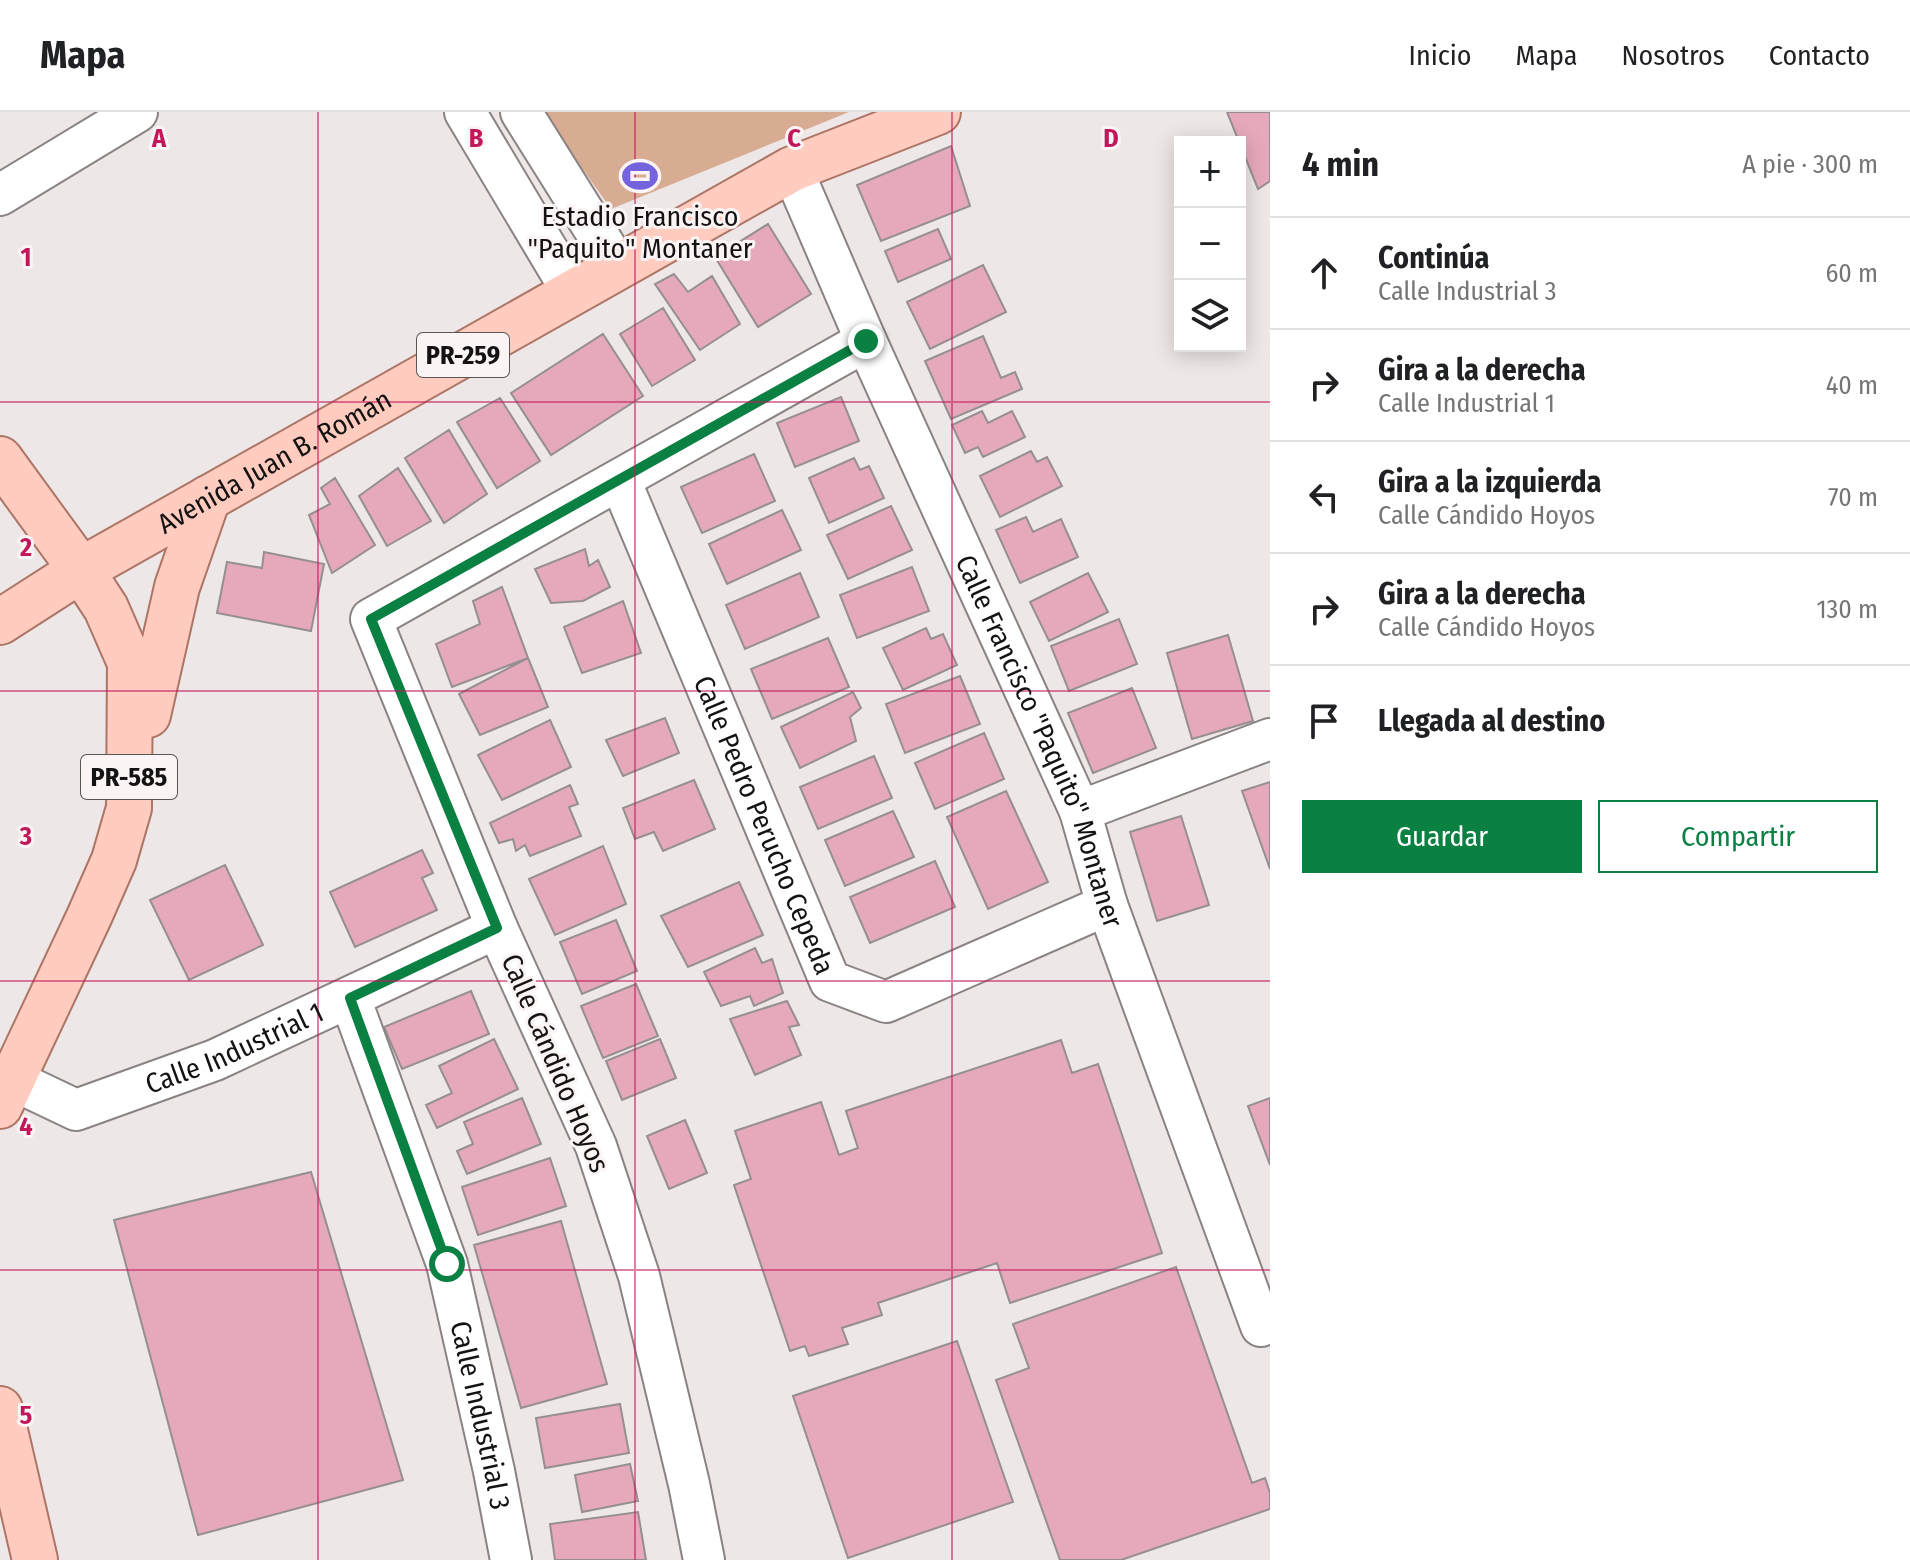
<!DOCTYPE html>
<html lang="es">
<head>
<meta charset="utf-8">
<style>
  body { margin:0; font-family:"Fira Sans Condensed",sans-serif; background:#f2f2f2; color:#202124 }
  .controls { position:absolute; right:24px; top:24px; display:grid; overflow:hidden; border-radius:0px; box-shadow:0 4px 20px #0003 }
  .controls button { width:72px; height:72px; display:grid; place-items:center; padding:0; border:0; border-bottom:2px solid #e0e0e0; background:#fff; color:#202124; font:40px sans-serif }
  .stop { position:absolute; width:24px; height:24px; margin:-18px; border:6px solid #0b8043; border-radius:50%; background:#fff }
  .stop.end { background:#0b8043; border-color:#fff; box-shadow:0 2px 8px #0008 }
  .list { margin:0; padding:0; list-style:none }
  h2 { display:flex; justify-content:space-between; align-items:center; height:104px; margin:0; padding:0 32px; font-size:34px }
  h2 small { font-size:26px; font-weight:400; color:#757577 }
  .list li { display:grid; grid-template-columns:52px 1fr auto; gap:24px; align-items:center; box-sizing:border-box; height:112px; padding:0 32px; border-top:2px solid #e0e0e0 }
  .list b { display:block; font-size:30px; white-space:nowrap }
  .list p { margin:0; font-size:26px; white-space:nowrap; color:#757577 }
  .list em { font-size:26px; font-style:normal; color:#757577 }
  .actions { display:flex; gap:16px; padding:24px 32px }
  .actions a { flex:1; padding:18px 0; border:2px solid #0b8043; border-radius:0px; text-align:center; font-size:28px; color:#0b8043 }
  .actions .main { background:#0b8043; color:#fff }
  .icon { flex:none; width:44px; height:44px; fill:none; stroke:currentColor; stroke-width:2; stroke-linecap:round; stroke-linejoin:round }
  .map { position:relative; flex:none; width:1270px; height:1448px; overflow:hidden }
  header { display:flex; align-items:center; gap:48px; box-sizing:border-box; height:112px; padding:0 40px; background:#fff; border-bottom:2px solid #e0e0e0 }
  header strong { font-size:38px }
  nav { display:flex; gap:44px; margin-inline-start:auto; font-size:28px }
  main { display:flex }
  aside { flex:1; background:#fff }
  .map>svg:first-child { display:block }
</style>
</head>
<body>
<header>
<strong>Mapa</strong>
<nav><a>Inicio</a><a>Mapa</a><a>Nosotros</a><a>Contacto</a></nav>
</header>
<main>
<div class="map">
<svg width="1270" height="1448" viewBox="0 0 1270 1448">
  <rect width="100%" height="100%" fill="#eee7e7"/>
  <path fill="#d7ac92" d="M542 0H849L611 97Z"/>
  <path fill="#e6a9bc" stroke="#958f91" stroke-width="2" d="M1227 0H1270V69L1258 77Z
    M951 34 970 94 881 129 857 73Z
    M768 112 811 182 758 215 715 145Z
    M938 117 951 147 898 170 885 139Z
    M983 153 1006 200 930 237 907 190Z
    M674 162 688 180 712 164 740 212 700 238 655 172Z
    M663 196 695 248 652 274 620 222Z
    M603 222 643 284 551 343 511 281Z
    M983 224 1001 266 1015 260 1022 277 951 307 925 249Z
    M841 285 859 329 795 355 777 311Z
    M500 286 540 349 497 376 457 310Z
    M982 299 988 311 1012 299 1025 325 983 345 978 335 965 341 952 313Z
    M449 318 487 382 444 411 405 346Z
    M1031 339 1037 350 1047 345 1062 374 1000 405 980 364Z
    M754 342 775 389 702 421 681 375Z
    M854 346 860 358 869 354 884 386 829 411 809 366Z
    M398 356 431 409 387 434 359 384Z
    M335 366 375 433 332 461 309 403 330 392 321 376Z
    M891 394 912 438 848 467 827 423Z
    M782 398 801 438 727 472 709 432Z
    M1026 405 1033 420 1061 407 1078 445 1020 471 996 418Z
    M585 437 589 454 598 448 610 475 583 489 551 491 535 457Z
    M264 440 324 452 311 519 217 501 227 450 262 456Z
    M912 455 929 499 857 526 840 483Z
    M800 461 819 505 745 537 726 493Z
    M1088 461 1108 500 1049 529 1030 490Z
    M502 475 528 546 452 575 436 532 480 512 473 489Z
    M623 489 641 541 582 561 564 515Z
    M1119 507 1137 552 1069 579 1051 534Z
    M926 516 931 527 943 522 957 553 903 578 883 536Z
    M1228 523 1253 609 1192 627 1167 541Z
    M828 526 849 575 772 607 751 557Z
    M528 546 548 595 480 623 459 582Z
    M960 564 980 612 905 641 886 592Z
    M1132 576 1156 636 1093 661 1068 601Z
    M853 580 861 596 850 605 856 629 800 656 781 615Z
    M665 606 679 641 623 664 606 628Z
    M550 608 571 655 502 688 478 643Z
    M984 621 1004 667 935 697 915 651Z
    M874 644 892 686 818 717 800 675Z
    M694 668 715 717 663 739 654 720 635 727 623 696Z
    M1270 670V757L1242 679Z
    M570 673 578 692 569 695 581 724 530 744 525 733 516 739 513 727 499 731 490 711Z
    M1006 679 1048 770 988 797 947 705Z
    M893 699 914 745 845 774 825 728Z
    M1181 704 1209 793 1157 809 1130 720Z
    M603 734 626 792 555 823 529 767Z
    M422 738 433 761 422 766 437 798 355 835 330 780Z
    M935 749 955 795 870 831 850 785Z
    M225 753 263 833 189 868 150 788Z
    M739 770 763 823 688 855 661 804Z
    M616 808 637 859 582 882 560 830Z
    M755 836 762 851 772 847 783 881 754 894 750 884 721 894 704 860Z
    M636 872 658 924 603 946 581 894Z
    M471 879 489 922 402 957 384 915Z
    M787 889 799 913 789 915 801 943 755 963 730 907Z
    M494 927 518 977 437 1016 426 993 452 981 439 954Z
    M660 927 676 966 622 988 606 949Z
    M1061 928 1072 961 1098 952 1162 1141 1010 1191 997 1151 878 1191 882 1203 842 1216 848 1232 809 1244 805 1234 790 1239 734 1073 751 1067 735 1019 821 990 839 1043 858 1036 846 999Z
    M522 986 541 1032 467 1062 457 1039 473 1032 464 1010Z
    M1270 986V1053L1248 994Z
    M685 1008 707 1061 669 1077 647 1024Z
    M550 1046 566 1094 478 1123 462 1075Z
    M311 1060 403 1368 198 1423 114 1108Z
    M561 1109 607 1272 521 1296 474 1133Z
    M1176 1155 1252 1371 1265 1366 1270 1381V1397L1121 1448H1060L996 1268 1029 1256 1013 1212Z
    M957 1229 1013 1390 848 1446 793 1284Z
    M620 1292 629 1341 545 1356 536 1306Z
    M630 1352 638 1389 582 1400 575 1363Z
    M638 1400 646 1448H555L550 1412Z"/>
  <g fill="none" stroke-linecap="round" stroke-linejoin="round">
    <g stroke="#898383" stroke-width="44">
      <g id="minor">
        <path d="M465 0 573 181"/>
        <path d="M521 0 618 155"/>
        <path id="s1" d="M792 57 866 229 1080 699 1107 793 1261 1214"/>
        <path d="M0 83 137 0"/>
        <path id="s2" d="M620 368 830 869 886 890 1107 793"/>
        <path d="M1080 699 1270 627"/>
        <path id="s3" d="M350 886 447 1152 494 1359 511 1448"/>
        <path id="s4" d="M11 967 76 998 215 948 497 816"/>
        <path d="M704 1448 689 1372 639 1164 596 1034 497 816 371 507 866 229"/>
      </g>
    </g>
    <g stroke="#ad7566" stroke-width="48">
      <g id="major">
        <path d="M0 347 81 458 106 496 130 551 129 696 114 748 89 805 0 994"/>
        <path id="s5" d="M0 510 81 458 792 57 938 0"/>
        <path d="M148 603 177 475 208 386"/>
        <path d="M0 1297 35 1448"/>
      </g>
    </g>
    <use href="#minor" stroke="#fff" stroke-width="40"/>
    <use href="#major" stroke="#ffccbf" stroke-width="44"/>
  </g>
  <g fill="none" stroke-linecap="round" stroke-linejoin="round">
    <path stroke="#0b8043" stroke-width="10" d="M447 1152 350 886 497 816 371 507 866 229"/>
  </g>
  <path fill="none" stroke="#c2185b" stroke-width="2" stroke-opacity="0.55" d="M318 0V1448M635 0V1448M952 0V1448M0 290H1270M0 579H1270M0 869H1270M0 1158H1270"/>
  <defs>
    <g id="stadium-bare" transform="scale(2.76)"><path d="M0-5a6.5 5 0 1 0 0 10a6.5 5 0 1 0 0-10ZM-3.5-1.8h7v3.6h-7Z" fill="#7563de" stroke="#fbf4f4" stroke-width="2.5" paint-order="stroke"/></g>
  </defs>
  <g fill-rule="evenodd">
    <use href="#stadium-bare" x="640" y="64"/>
  </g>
  <g text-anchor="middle" stroke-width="6" stroke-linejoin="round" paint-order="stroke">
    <g fill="#fbf4f4" stroke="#595656" stroke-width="2">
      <rect x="417" y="221" width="92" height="44" rx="6"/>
      <rect x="81" y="643" width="96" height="44" rx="6"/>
    </g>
    <g font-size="26" font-weight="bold" fill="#141212">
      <text x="463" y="252">PR-259</text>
      <text x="129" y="674">PR-585</text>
    </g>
    <g font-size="28" fill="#141212" stroke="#fbf4f4">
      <text x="640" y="114">Estadio Francisco<tspan x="640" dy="32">"Paquito" Montaner</tspan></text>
    </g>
    <g font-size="28" fill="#141212" stroke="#fbf4f4">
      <text dy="10" stroke="none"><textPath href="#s5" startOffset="318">Avenida Juan B. Román</textPath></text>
      <text dy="10" stroke="none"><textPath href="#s1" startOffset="624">Calle Francisco "Paquito" Montaner</textPath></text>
      <text dy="10" stroke="none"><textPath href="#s2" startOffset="374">Calle Pedro Perucho Cepeda</textPath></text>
      <text dy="10" stroke="none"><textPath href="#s4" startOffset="242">Calle Industrial 1</textPath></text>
      <text transform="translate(556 951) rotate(67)" y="10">Calle Cándido Hoyos</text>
      <text dy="10" stroke="none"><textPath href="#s3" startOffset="438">Calle Industrial 3</textPath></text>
    </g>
  </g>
  <g font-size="26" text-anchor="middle" font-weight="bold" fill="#c2185b" stroke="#fbf4f4" stroke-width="6" stroke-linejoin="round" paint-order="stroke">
    <text x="159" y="35">A</text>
    <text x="476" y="35">B</text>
    <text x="794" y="35">C</text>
    <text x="1111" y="35">D</text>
    <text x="26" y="154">1</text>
    <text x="26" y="444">2</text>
    <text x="26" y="733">3</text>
    <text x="26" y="1023">4</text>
    <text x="26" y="1312">5</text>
  </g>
</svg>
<div class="controls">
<button>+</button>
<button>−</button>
<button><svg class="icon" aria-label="layers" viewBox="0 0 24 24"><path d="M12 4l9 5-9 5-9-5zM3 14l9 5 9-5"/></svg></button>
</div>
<div class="stop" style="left:447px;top:1152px"></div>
<div class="stop end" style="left:866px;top:229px"></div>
</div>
<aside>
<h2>4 min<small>A pie · 300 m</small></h2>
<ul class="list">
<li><svg class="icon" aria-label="ahead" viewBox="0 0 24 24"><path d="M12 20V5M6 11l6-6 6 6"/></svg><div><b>Continúa</b><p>Calle Industrial 3</p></div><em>60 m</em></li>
<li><svg class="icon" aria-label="right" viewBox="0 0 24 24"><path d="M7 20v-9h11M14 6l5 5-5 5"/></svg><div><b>Gira a la derecha</b><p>Calle Industrial 1</p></div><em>40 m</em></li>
<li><svg class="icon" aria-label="left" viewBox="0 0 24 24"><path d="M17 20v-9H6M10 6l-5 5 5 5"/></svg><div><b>Gira a la izquierda</b><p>Calle Cándido Hoyos</p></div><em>70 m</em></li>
<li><svg class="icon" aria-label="right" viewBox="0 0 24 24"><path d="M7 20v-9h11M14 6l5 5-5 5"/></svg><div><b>Gira a la derecha</b><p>Calle Cándido Hoyos</p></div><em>130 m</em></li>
<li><svg class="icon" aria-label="arrive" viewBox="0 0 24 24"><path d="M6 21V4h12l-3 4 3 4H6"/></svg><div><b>Llegada al destino</b></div></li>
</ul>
<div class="actions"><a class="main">Guardar</a><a>Compartir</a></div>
</aside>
</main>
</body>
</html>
